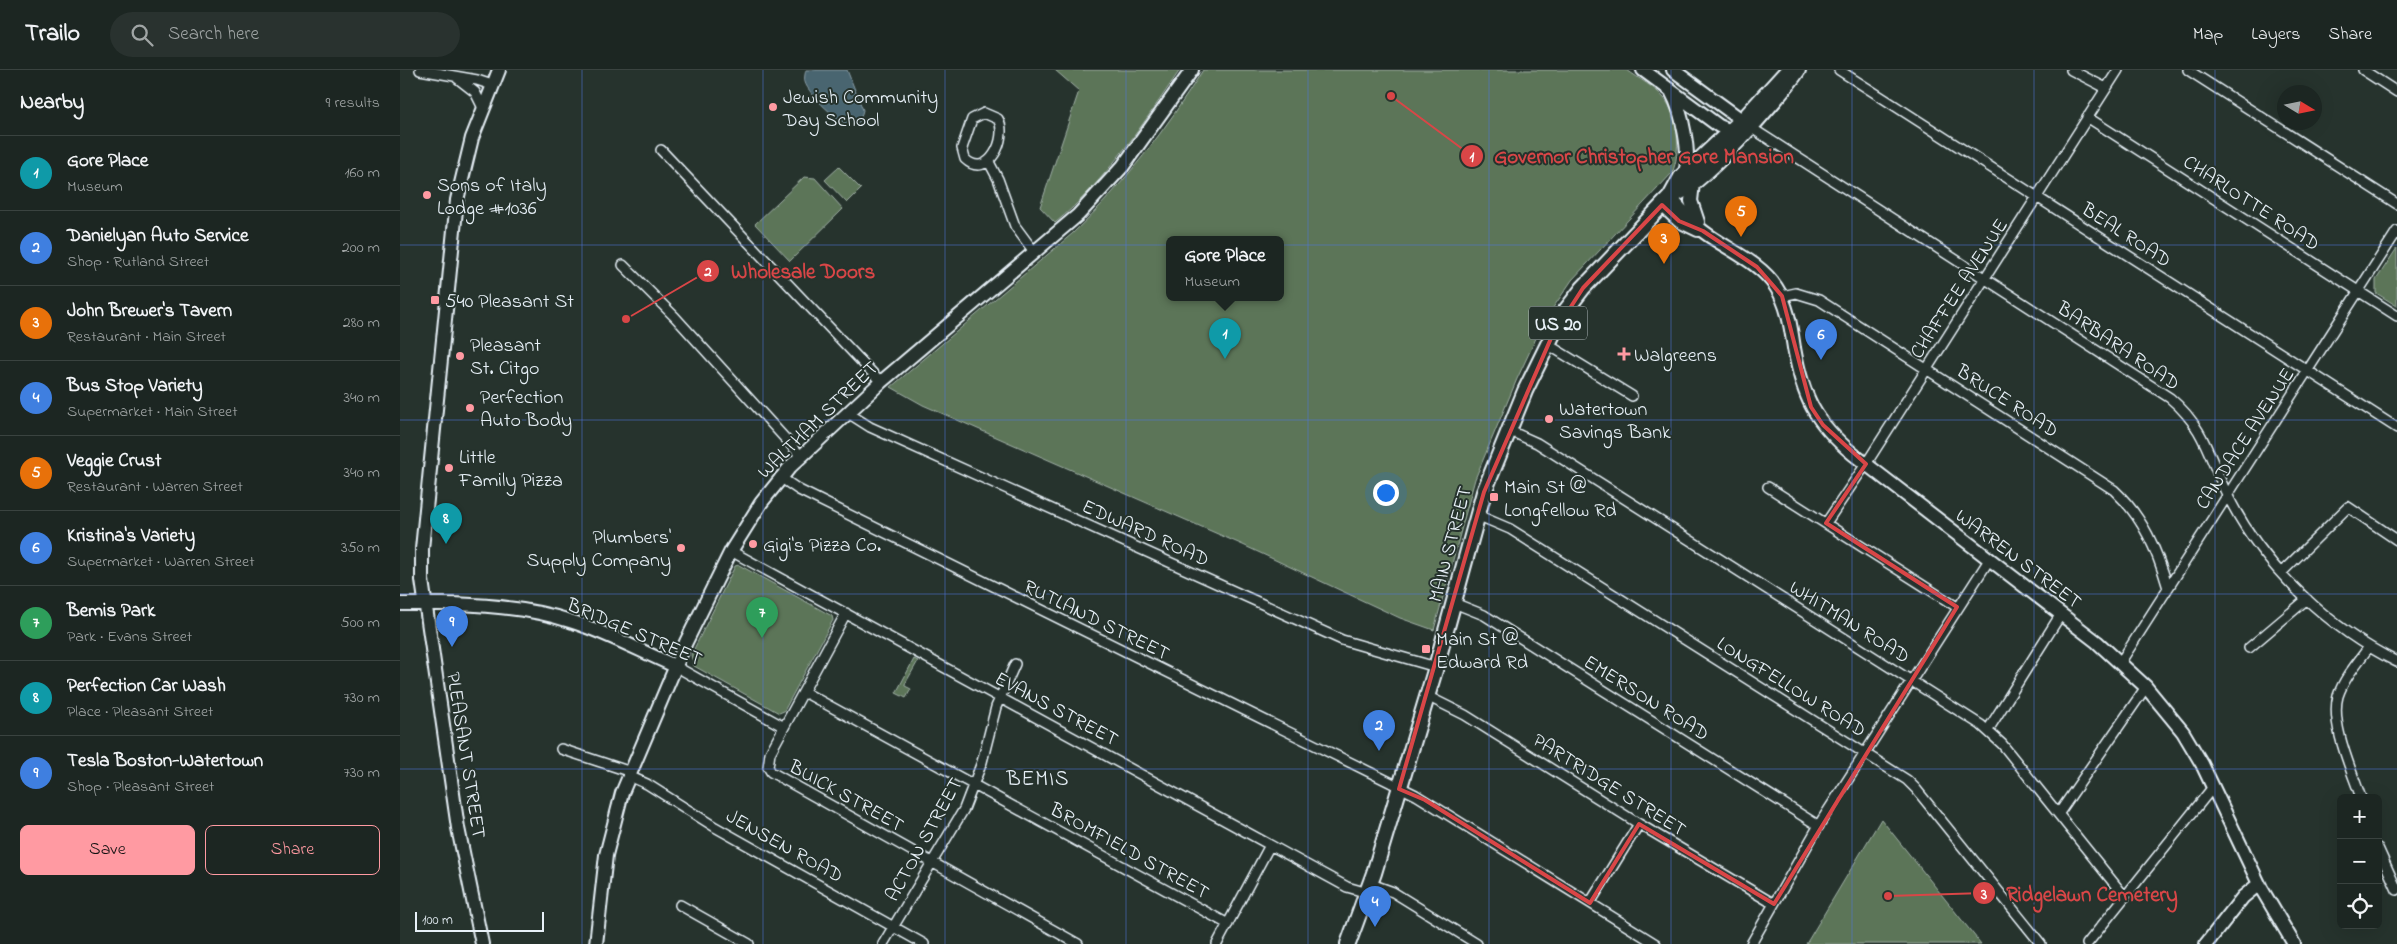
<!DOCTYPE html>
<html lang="en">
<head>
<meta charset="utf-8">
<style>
  body { margin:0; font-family:"Indie Flower",sans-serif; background:#29322f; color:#f1f3f6 }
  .controls { position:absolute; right:15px; bottom:15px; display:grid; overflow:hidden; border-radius:8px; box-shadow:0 5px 20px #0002 }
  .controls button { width:45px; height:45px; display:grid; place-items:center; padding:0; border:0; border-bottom:1px solid #3a4340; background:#1c2622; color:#f1f3f6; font:25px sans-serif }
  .compass { position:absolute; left:1877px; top:15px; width:45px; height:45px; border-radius:50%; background:#1c2622; box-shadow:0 5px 20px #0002; rotate:100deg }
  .scale { position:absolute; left:15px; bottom:12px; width:129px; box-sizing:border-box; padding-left:5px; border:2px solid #e8f1f8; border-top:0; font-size:14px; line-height:18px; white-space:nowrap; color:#e8f1f8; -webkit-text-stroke:4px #26332d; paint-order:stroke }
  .you { position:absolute; left:985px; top:422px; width:18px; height:18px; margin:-12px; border:4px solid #fff; border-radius:50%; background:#1a73e8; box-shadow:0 0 0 8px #1a73e833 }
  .badge { display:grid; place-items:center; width:32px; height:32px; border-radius:50%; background:#ff9aa2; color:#fff; font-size:16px; font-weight:700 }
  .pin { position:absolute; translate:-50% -41px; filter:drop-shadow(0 1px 2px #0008) }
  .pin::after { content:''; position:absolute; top:26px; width:18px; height:15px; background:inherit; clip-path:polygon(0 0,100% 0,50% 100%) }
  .popup { position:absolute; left:766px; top:166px; width:118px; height:65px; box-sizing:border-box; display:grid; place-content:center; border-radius:8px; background:#1c2622; filter:drop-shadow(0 1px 4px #0005); font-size:16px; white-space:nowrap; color:#a0a5a5 }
  .popup b { font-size:19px; color:#f1f3f6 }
  .popup::after { content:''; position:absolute; left:50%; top:100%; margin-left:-10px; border:10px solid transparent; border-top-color:#1c2622 }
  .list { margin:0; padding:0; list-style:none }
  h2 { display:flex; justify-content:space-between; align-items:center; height:65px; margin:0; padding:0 20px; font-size:21px }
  h2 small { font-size:16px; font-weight:400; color:#a0a5a5 }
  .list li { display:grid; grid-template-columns:32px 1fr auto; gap:15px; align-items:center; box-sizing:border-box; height:75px; padding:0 20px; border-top:1px solid #3a4340 }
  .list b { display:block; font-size:19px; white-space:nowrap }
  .list p { margin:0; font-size:16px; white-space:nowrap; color:#a0a5a5 }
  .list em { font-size:16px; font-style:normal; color:#a0a5a5 }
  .actions { display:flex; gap:10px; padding:15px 20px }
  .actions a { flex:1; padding:11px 0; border:1px solid #ff9aa2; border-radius:8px; text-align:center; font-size:18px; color:#ff9aa2 }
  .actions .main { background:#ff9aa2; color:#111 }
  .icon { flex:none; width:28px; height:28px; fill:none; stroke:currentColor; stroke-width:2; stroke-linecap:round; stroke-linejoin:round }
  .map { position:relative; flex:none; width:1997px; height:874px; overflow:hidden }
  header { display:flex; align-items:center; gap:30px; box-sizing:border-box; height:70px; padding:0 25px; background:#1c2622; border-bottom:1px solid #3a4340 }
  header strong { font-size:24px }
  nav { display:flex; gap:28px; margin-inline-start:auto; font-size:18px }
  .search { width:350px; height:45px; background:#29322f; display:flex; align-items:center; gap:12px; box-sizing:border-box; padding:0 18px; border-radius:28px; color:#a0a5a5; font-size:19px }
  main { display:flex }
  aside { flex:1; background:#1c2622 }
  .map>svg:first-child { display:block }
</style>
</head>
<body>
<header>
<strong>Trailo</strong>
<div class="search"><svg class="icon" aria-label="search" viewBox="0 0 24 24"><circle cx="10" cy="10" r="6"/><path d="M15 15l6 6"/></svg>Search here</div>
<nav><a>Map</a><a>Layers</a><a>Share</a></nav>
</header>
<main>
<aside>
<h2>Nearby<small>9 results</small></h2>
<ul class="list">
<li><span class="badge" style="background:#0f9aa8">1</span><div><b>Gore Place</b><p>Museum</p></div><em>160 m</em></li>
<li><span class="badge" style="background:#3f7fe0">2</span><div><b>Danielyan Auto Service</b><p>Shop · Rutland Street</p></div><em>200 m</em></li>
<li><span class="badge" style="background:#e8710a">3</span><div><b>John Brewer's Tavern</b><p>Restaurant · Main Street</p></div><em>280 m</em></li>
<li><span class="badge" style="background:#3f7fe0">4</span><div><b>Bus Stop Variety</b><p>Supermarket · Main Street</p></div><em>340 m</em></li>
<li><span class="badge" style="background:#e8710a">5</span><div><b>Veggie Crust</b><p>Restaurant · Warren Street</p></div><em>340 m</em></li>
<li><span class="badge" style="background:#3f7fe0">6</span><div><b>Kristina's Variety</b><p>Supermarket · Warren Street</p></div><em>350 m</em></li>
<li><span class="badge" style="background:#2e9e5b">7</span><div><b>Bemis Park</b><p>Park · Evans Street</p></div><em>500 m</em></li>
<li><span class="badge" style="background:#0f9aa8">8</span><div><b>Perfection Car Wash</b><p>Place · Pleasant Street</p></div><em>730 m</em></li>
<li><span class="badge" style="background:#3f7fe0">9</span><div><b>Tesla Boston-Watertown</b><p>Shop · Pleasant Street</p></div><em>730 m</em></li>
</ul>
<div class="actions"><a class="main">Save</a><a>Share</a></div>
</aside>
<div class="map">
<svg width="1997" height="874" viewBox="0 0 1997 874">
  <rect width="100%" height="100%" fill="#26332d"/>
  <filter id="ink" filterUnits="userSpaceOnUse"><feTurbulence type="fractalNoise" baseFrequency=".02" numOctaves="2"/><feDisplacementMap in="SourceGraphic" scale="10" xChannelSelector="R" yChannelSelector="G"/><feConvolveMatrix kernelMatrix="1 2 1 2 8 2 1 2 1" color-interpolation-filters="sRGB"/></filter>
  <g filter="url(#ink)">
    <path fill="#5c7459" stroke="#a2b2a8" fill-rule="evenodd" d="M655 0H780C743 54 706 111 655 153L640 137 679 21Z
      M803 0H1227C1239 9 1255 17 1264 28 1279 46 1281 83 1272 103L1172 210 1144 251 1117 309 1075 409 1034 560 1000 548 843 475 523 335 491 317 673 163C724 115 766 59 803 0ZM770 170H880V228H770Z
      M439 97 461 119 447 133 425 110Z
      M404 107 415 108 443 139 390 191 355 154Z
      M1997 178V236L1976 223V210Z
      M339 495 432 546 433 550 384 641 379 643 294 596 291 585 335 496Z
      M514 589 518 591 505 614V616L511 619 506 628 496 623Z
      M1481 749 1581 874H1406Z"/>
    <path fill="#4a6570" stroke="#899da6" d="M406 0H447L463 40 460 51 452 56C440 54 408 24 405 12 404 9 405 3 406 0Z"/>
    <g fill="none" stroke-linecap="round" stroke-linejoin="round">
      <g stroke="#e8f1f8" stroke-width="12">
        <path id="street" d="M20 0 77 10 92 15
          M1439 0 1997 358
          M1671 0 1706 18
          M1788 0 1997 134
          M1963 0 1997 22
          M57 8 75 22 83 38
          M584 43 598 49C609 67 588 111 565 89L562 78 572 49Z
          M1687 47 1997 246
          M1350 57 1770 328C1809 361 1809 393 1832 434 1867 500 1930 559 1997 592
          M261 80 481 312
          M589 92 598 109 615 156 635 183
          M223 195 275 247 401 386
          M1382 226 1396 223 1419 230 1714 420C1743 447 1757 480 1768 518
          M1147 274 1232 326
          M448 343 470 357 942 570 1036 597
          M1108 360 1137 373 1581 655 1602 674 1725 827
          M380 407 399 420 1016 725 1256 874
          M1368 417 1557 537
          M1077 445 1110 459 1507 710 1516 719 1641 874
          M1426 453 1466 394 1718 0
          M331 481 947 817 968 823
          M1881 503 1948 437 1997 470
          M1054 533 1084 545 1419 756
          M446 543 370 683 368 697 371 702 678 874
          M1849 578 1907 529
          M1720 593 1997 161
          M275 596 384 657
          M404 622 828 854
          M1027 626 1065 645 1239 754 1374 834
          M1588 660 1661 544
          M161 679 231 702
          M229 706 247 714 315 757 524 874
          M1961 728C1952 701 1930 654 1938 626 1944 608 1958 592 1969 577
          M1659 743 1746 617
          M1978 778 1997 820
          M971 814 993 822 1077 874
          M1190 833 1239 754
          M280 835 349 874
          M483 874 564 739 582 692 596 637 615 594
          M817 874 870 775
          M1351 874 1422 750 1589 490
          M1687 874 1813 717"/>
      </g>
      <g stroke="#e8f1f8" stroke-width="16">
        <path id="secondary" d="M1243 0 1319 56 1331 61H1338
          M1273 0 1350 56
          M1272 23C1282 41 1291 84 1285 103
          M1293 113 1291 131 1298 152
          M1270 127C1281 139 1292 153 1304 162 1328 180 1360 192 1376 217 1388 235 1391 258 1394 278 1403 328 1415 352 1453 384L1697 572 1746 617 1783 662 1802 694 1861 818 1894 874
          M1262 135 1279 151 1298 160
          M0 534C53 533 119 534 170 551 206 562 240 581 275 596
          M82 874 58 758 22 510V479L57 130 72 68 99 0
          M196 874 206 785 222 723 286 572 331 481 361 433 390 397 481 312 678 145 723 96 792 0
          M1806 874 1843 827 1859 814"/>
      </g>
      <g stroke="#e8f1f8" stroke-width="18">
        <path id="primary" d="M1270 127C1299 119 1380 27 1398 0
          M948 874 974 803 1036 597 1084 422 1125 321 1152 266 1163 244 1183 218 1270 127 1281 107 1347 45 1388 0"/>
      </g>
      <use href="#street" stroke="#26332d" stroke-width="9"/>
      <use href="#secondary" stroke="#26332d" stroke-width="12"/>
      <use href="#primary" stroke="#26332d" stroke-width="14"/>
    </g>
  </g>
  <path fill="none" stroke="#d94647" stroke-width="4" stroke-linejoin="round" d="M1262 135 1279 151 1303 161 1357 197 1382 226 1411 337 1423 355 1466 394 1426 453 1557 537 1374 834 1239 754 1190 833 1025 730 999 719 1084 422 1152 266 1183 218Z"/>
  <path fill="none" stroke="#5077e0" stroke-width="1" stroke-opacity="0.55" d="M182 0V874M363 0V874M545 0V874M726 0V874M908 0V874M1089 0V874M1271 0V874M1452 0V874M1634 0V874M1815 0V874M0 175H1997M0 350H1997M0 524H1997M0 699H1997"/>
  <g fill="#ff9aa2" stroke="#26332d" stroke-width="2">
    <circle cx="373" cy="37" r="5"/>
    <circle cx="27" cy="125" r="5"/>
    <rect x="30" y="225" width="10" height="10" rx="2.5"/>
    <path d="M1221.5 276.5h5v5h5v5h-5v5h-5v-5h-5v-5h5z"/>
    <circle cx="60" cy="286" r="5"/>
    <circle cx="70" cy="338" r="5"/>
    <circle cx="1149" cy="349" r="5"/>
    <circle cx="49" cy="398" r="5"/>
    <rect x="1089" y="422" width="10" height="10" rx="2.5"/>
    <circle cx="353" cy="474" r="5"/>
    <circle cx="281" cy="478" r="5"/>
    <rect x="1021" y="574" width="10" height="10" rx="2.5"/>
  </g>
  <g text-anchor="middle" stroke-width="4" stroke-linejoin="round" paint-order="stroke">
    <rect fill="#26332d" stroke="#aeb8bb" stroke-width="1" x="1129" y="236.5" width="58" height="33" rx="4"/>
    <g font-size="19" font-weight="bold" fill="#e8f1f8">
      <text x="1158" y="260">US 20</text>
    </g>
    <g font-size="20" fill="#e8f1f8" stroke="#26332d" text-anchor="start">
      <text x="383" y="33">Jewish Community<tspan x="383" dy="23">Day School</tspan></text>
      <text x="37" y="121">Sons of Italy<tspan x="37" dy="23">Lodge #1036</tspan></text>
      <text x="45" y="237">540 Pleasant St</text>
      <text x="70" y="281">Pleasant<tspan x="70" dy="23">St. Citgo</tspan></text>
      <text x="1234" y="291">Walgreens</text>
      <text x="80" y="333">Perfection<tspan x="80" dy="23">Auto Body</tspan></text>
      <text x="1159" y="345">Watertown<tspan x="1159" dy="23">Savings Bank</tspan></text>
      <text x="59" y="393">Little<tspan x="59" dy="23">Family Pizza</tspan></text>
      <text x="1104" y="423">Main St @<tspan x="1104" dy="23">Longfellow Rd</tspan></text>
      <text x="271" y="473" text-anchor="end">Plumbers'<tspan x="271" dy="23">Supply Company</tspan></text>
      <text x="363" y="481">Gigi's Pizza Co.</text>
      <text x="1036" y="575">Main St @<tspan x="1036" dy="23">Edward Rd</tspan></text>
    </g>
    <g font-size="20" fill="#e8f1f8" stroke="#26332d">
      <text transform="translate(1852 132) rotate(33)" y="7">CHARLOTTE ROAD</text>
      <text transform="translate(1727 164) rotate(33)" y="7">BEAL ROAD</text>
      <text transform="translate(1558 218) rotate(-57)" y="7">CHAFFEE AVENUE</text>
      <text transform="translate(1719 275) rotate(34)" y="7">BARBARA ROAD</text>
      <text transform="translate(1608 330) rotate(33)" y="7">BRUCE ROAD</text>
      <text transform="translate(417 349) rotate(-44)" y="7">WALTHAM STREET</text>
      <text transform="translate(1844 368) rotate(-57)" y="7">CANDACE AVENUE</text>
      <text transform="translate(746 462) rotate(24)" y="7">EDWARD ROAD</text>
      <text transform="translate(1049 474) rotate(-75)" y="7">MAIN STREET</text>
      <text transform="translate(1619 488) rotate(37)" y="7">WARREN STREET</text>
      <text transform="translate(697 549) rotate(26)" y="7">RUTLAND STREET</text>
      <text transform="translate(1450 551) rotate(32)" y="7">WHITMAN ROAD</text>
      <text transform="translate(235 561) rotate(23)" y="7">BRIDGE STREET</text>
      <text transform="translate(1392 616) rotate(32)" y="7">LONGFELLOW ROAD</text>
      <text transform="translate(1247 627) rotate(32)" y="7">EMERSON ROAD</text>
      <text transform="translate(657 638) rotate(28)" y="7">EVANS STREET</text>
      <text transform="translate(67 685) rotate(81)" y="7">PLEASANT STREET</text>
      <text transform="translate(1210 714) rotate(32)" y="7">PARTRIDGE STREET</text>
      <text transform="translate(447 725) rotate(29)" y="7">BUICK STREET</text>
      <text transform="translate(523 769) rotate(-61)" y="7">ACTON STREET</text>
      <text transform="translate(385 775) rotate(29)" y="7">JENSEN ROAD</text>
      <text transform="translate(730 780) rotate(29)" y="7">BROMFIELD STREET</text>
    </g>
    <g font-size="21" letter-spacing="1" fill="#e8f1f8" stroke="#26332d">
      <text x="638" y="715">BEMIS</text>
    </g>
  </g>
  <path fill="none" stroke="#d94647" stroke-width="2" d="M991 26L1072 86M226 249L308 201M1488 826L1584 823"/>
  <g fill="#d94647" stroke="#26332d" stroke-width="2">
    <circle cx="991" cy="26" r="5"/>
    <circle cx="226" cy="249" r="5"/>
    <circle cx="1488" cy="826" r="5"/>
    <circle cx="1072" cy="86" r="12"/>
    <circle cx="308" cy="201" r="12"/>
    <circle cx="1584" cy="823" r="12"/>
  </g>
  <g font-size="15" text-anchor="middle" font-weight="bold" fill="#fff">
    <text x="1072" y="91">1</text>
    <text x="308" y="206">2</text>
    <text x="1584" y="829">3</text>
  </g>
  <g font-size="21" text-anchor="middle" font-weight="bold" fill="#d94647" stroke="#26332d" stroke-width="4" stroke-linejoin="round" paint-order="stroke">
    <text x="1244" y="93">Governor Christopher Gore Mansion</text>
    <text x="403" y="208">Wholesale Doors</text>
    <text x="1692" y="831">Ridgelawn Cemetery</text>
  </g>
</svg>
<div class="controls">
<button>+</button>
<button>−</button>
<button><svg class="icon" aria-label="locate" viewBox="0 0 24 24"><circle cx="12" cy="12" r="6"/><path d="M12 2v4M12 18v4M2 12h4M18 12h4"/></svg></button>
</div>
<svg class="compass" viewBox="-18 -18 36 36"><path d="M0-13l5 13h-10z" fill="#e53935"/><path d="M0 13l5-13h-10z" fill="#a0a5a5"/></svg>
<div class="scale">100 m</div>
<div class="you"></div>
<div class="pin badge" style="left:825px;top:289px;background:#0f9aa8">1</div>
<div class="popup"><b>Gore Place</b>Museum</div>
<div class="pin badge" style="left:979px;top:681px;background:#3f7fe0">2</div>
<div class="pin badge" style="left:1264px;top:194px;background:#e8710a">3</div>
<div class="pin badge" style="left:975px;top:857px;background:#3f7fe0">4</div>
<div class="pin badge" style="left:1341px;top:167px;background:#e8710a">5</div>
<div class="pin badge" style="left:1421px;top:290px;background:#3f7fe0">6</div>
<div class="pin badge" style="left:362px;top:568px;background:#2e9e5b">7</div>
<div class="pin badge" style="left:46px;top:474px;background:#0f9aa8">8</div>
<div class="pin badge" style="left:52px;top:577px;background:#3f7fe0">9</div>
</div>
</main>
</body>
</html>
